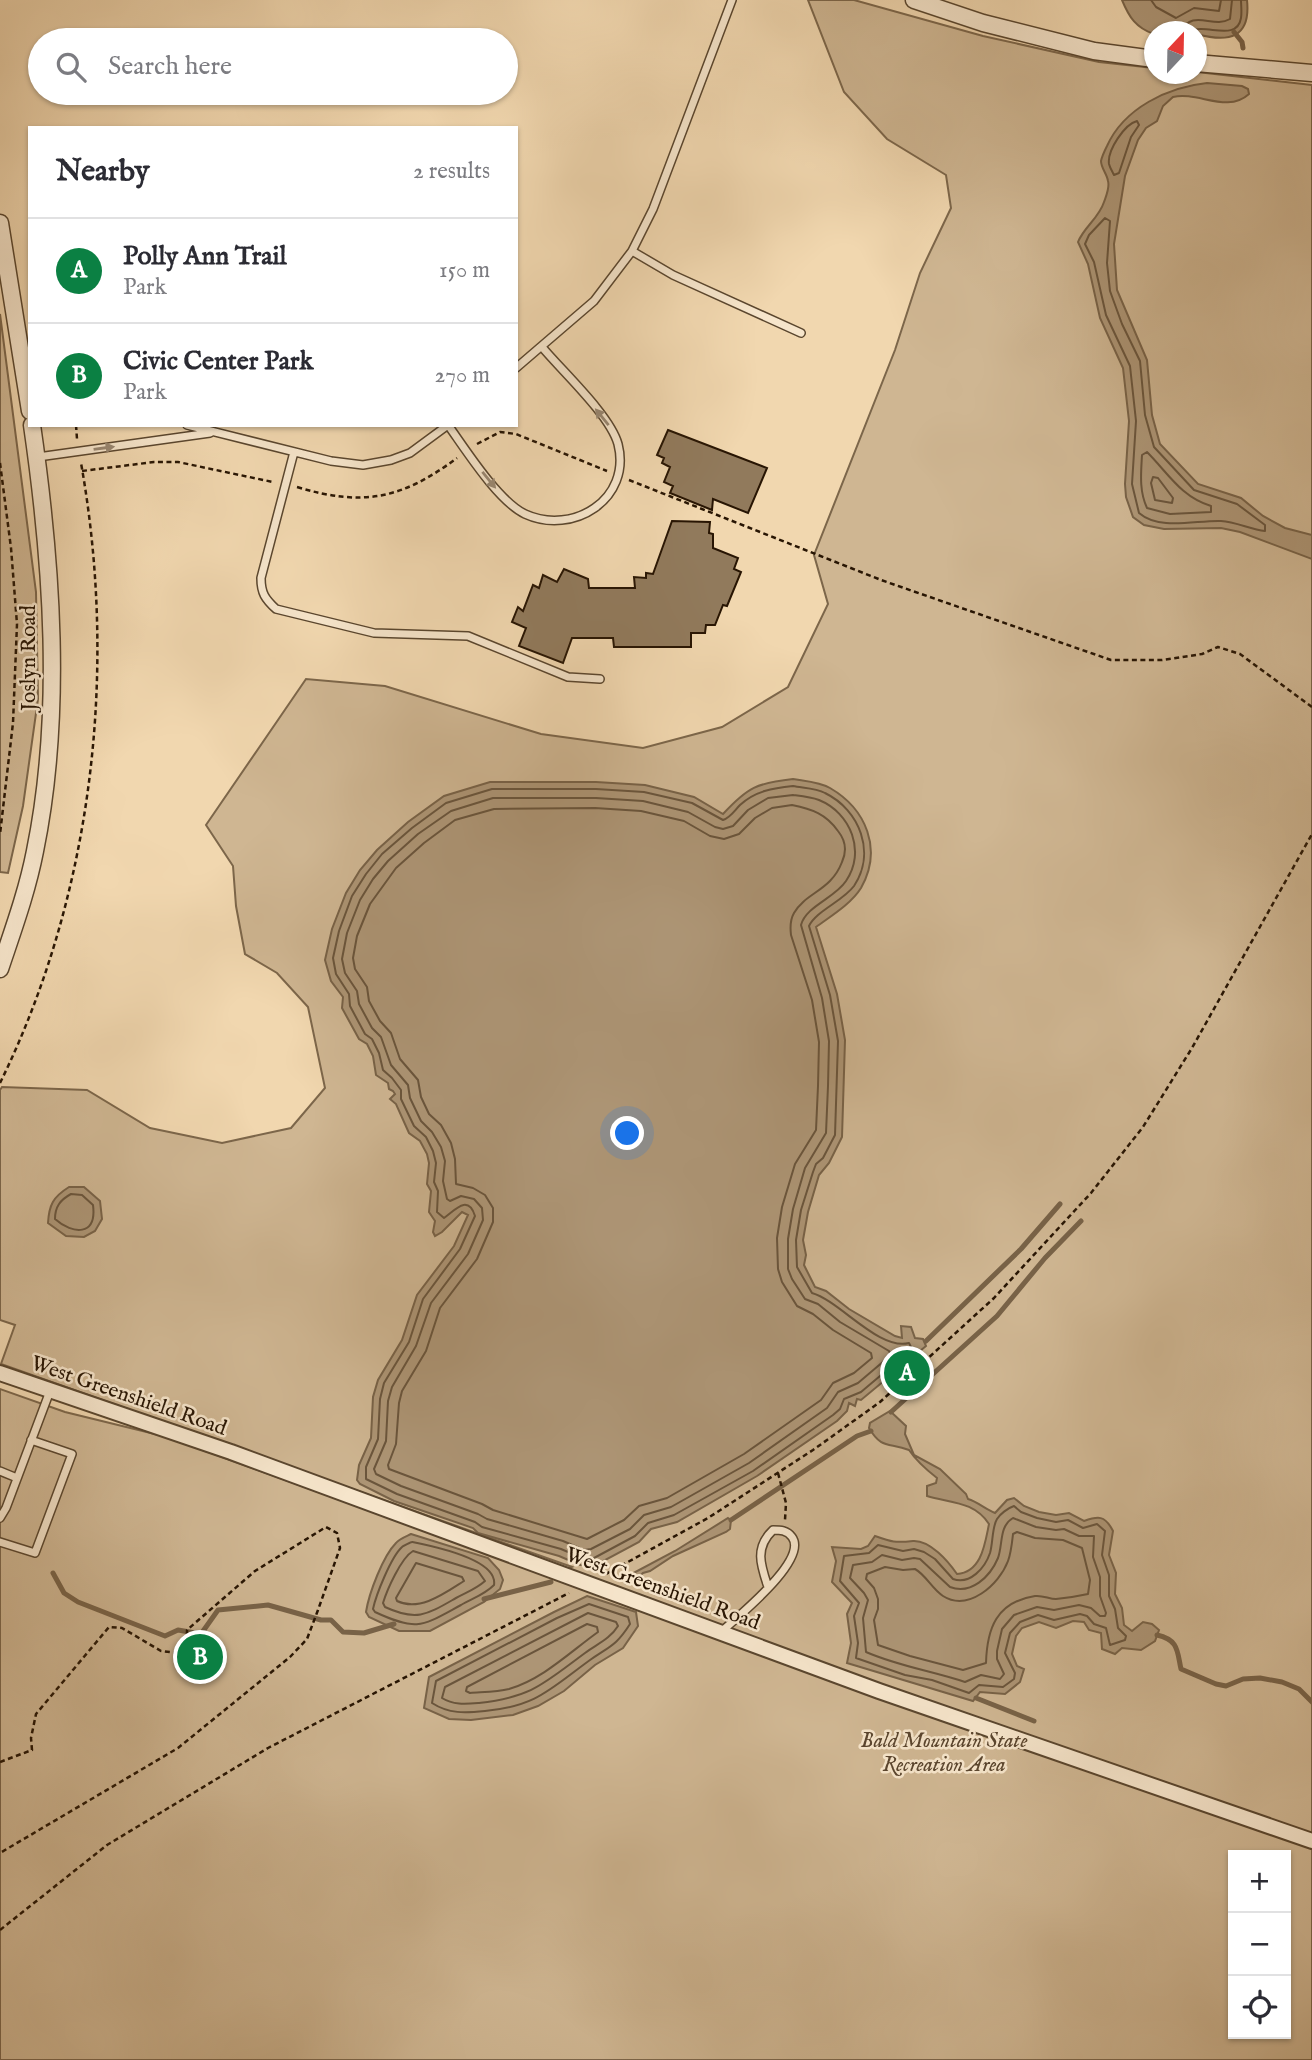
<!DOCTYPE html>
<html lang="en">
<head>
<meta charset="utf-8">
<style>
  body { margin:0; font-family:"IM FELL English",serif; background:#f7f7f7; color:#2b2b33 }
  .controls { position:absolute; right:21px; bottom:21px; display:grid; overflow:hidden; border-radius:0px; box-shadow:0 2px 5px #0004 }
  .controls button { width:63px; height:63px; display:grid; place-items:center; padding:0; border:0; border-bottom:2px solid #e1e1e2; background:#fff; color:#2b2b33; font:35px sans-serif }
  .compass { position:absolute; left:1144px; top:21px; width:63px; height:63px; border-radius:50%; background:#fff; box-shadow:0 2px 5px #0004; rotate:22deg }
  .you { position:absolute; left:628px; top:1134px; width:24px; height:24px; margin:-18px; border:5px solid #fff; border-radius:50%; background:#1a73e8; box-shadow:0 0 0 10px #1a73e833 }
  .badge { display:grid; place-items:center; width:46px; height:46px; border-radius:50%; background:#0b8043; color:#fff; font-size:23px; font-weight:700 }
  .pin { position:absolute; translate:-50% -50%; border:4px solid #fff; box-shadow:0 2px 7px #0006 }
  .list { margin:0; padding:0; list-style:none }
  h2 { display:flex; justify-content:space-between; align-items:center; height:91px; margin:0; padding:0 28px; font-size:30px }
  h2 small { font-size:23px; font-weight:400; color:#7c7c81 }
  .list li { display:grid; grid-template-columns:46px 1fr auto; gap:21px; align-items:center; box-sizing:border-box; height:105px; padding:0 28px; border-top:2px solid #e1e1e2 }
  .list b { display:block; font-size:26px; white-space:nowrap }
  .list p { margin:0; font-size:23px; white-space:nowrap; color:#7c7c81 }
  .list em { font-size:23px; font-style:normal; color:#7c7c81 }
  .icon { flex:none; width:38px; height:38px; fill:none; stroke:currentColor; stroke-width:2; stroke-linecap:round; stroke-linejoin:round }
  .map { position:relative; flex:none; width:1312px; height:2060px; overflow:hidden }
  .search { position:absolute; background:#fff; box-shadow:0 2px 5px #0004; left:28px; top:28px; width:490px; height:77px; display:flex; align-items:center; gap:18px; box-sizing:border-box; padding:0 24px; border-radius:38px; color:#7c7c81; font-size:26px }
  .panel { position:absolute; background:#fff; box-shadow:0 2px 5px #0004; left:28px; top:126px; width:490px; height:301px; border-radius:0px }
  .map>svg:first-child { display:block }
</style>
</head>
<body>
<div class="map">
<svg width="1312" height="2060" viewBox="0 0 1312 2060">
  <rect width="100%" height="100%" fill="#f1d7af"/>
  <filter id="stains"><feTurbulence type="fractalNoise" baseFrequency=".00286" numOctaves="4"/><feColorMatrix values="0 0 0 0 .2 0 0 0 0 .09 0 0 0 0 .02 0 0 0 .5 -.17"/></filter>
  <radialGradient id="worn" r=".72"><stop offset=".6" stop-color="#630" stop-opacity="0"/><stop offset="1" stop-color="#630" stop-opacity=".3"/></radialGradient>
  <path fill="#cfb692" stroke="#7c664a" stroke-width="2" fill-rule="evenodd" d="M808 0H854L983 36 1099 62 1154 68V74L1197 72 1312 85V2060H0V1389L65 1412 167 1437 552 1577 572 1567 1 1364 15 1325 0 1320V1090L2 1087 87 1090 150 1128 222 1143 291 1128 325 1088 308 1007 277 973 245 954 236 906 233 866 206 825 306 679 385 686 541 734 643 748 722 727 788 687 828 604 814 555 895 350 920 273 951 208 946 175 887 139 844 92ZM1233 1855H1286V2034H1233Z
    M0 314 36 592 38 699 23 806 8 873 0 872Z"/>
  <path fill="#ad9575" stroke="#786247" stroke-width="2" d="M1122 0H1247C1251 38 1229 43 1197 34L1196 32H1154V34C1136 28 1129 17 1122 0Z
    M1207 83 1242 86 1248 89 1249 94C1227 114 1198 91 1173 97L1163 106 1157 121 1146 128 1138 140 1125 176 1114 244 1117 290 1147 360 1152 415 1160 444 1198 484 1241 498 1263 516 1285 528 1312 535V559L1240 532 1221 528 1164 529 1144 525 1133 517 1126 497 1125 484 1129 421 1123 368 1100 318 1088 264 1078 242C1084 227 1099 218 1104 202 1106 196 1110 188 1108 181 1107 174 1101 168 1101 161 1102 156 1105 150 1107 146 1124 108 1168 87 1207 83Z
    M793 779C804 781 820 782 830 788 866 809 883 849 861 888 851 904 831 916 816 927L837 994 845 1040 842 1137 829 1163 819 1175 808 1212 803 1240 806 1255 804 1265 815 1287 826 1291 849 1309 895 1336 902 1338 901 1326 911 1327 915 1338 923 1339 926 1346 861 1400 857 1399 855 1406 849 1403 847 1411 837 1421 757 1476 677 1522 651 1529 639 1542 596 1565H580L559 1556 478 1533 473 1528 394 1501 360 1484 357 1480 359 1465 371 1438 373 1397 378 1380 402 1340 417 1295 454 1246 468 1215 462 1212 442 1232 435 1236 433 1232 435 1221 429 1212 431 1191 427 1184 429 1163 427 1154 420 1141 409 1133 396 1104 390 1099 395 1094 393 1091 389 1089 388 1083 376 1075 373 1056 367 1044 359 1039 342 1008 343 997 331 981 325 960 332 929 346 893 360 870 377 850 408 822 444 796 490 782H596L645 785 694 797 723 814C748 787 757 783 793 779Z
    M69 1187H84L100 1201 102 1219 95 1231 84 1237 66 1236 48 1223C49 1205 53 1197 69 1187Z
    M890 1411 906 1426 905 1434 914 1455 940 1469 966 1494 968 1499C978 1502 985 1509 995 1513L1007 1500 1014 1498 1024 1506 1039 1512 1056 1515 1069 1513 1084 1521C1098 1516 1105 1515 1113 1531L1109 1555 1116 1573 1115 1594 1122 1608 1124 1625 1132 1631 1143 1622 1152 1624 1159 1630 1155 1641 1141 1650 1122 1648 1115 1654 1102 1649 1101 1633 1089 1630 1084 1622 1073 1621 1056 1628 1039 1622 1022 1628 1016 1636 1012 1654 1017 1666 1024 1669 1020 1682 1005 1694 980 1692 973 1701 847 1663 851 1643 847 1614 852 1603 832 1582 836 1561 832 1547 861 1549 868 1546 875 1536C892 1542 895 1543 913 1541 930 1540 948 1561 957 1574 982 1572 985 1543 989 1524 974 1501 950 1503 927 1496V1486L936 1483 937 1478C928 1471 915 1459 909 1450 889 1442 882 1450 869 1428L870 1423Z
    M728 1518 731 1520 730 1529 726 1532 673 1556 650 1571 643 1573 635 1581 626 1577 675 1551Z
    M411 1534 488 1558 499 1570 503 1580 500 1589 484 1602 430 1631H399L369 1617 366 1612C369 1593 383 1556 396 1543 399 1539 407 1536 411 1534Z
    M587 1596 636 1612 638 1626 623 1648 595 1665 564 1691 538 1706 513 1715 471 1720 449 1719 424 1708 429 1677 554 1612Z"/>
  <g fill="none" stroke-linecap="round" stroke-linejoin="round">
    <path stroke="#6a553c" stroke-width="2" d="M1151 0 1156 7 1176 18 1194 8 1219 11 1221 0
      M1181 32C1192 8 1213 29 1230 19L1232 0
      M1191 32C1203 22 1237 43 1241 18 1242 12 1241 5 1241 0
      M1137 121 1139 125 1131 137 1119 173 1114 175C1112 171 1110 168 1109 164 1107 150 1125 124 1137 121Z
      M1105 218 1110 221 1107 263 1110 291 1122 324 1140 361 1145 415 1154 447 1194 490 1237 504 1265 525V531C1250 529 1236 522 1221 521 1196 520 1160 531 1139 513L1132 484 1136 421 1130 366 1106 315 1094 262 1085 244 1089 235Z
      M1147 452C1168 473 1181 497 1211 506V512L1170 514 1147 508C1139 491 1141 473 1142 455Z
      M1153 477 1158 478 1173 498 1172 503 1155 500 1151 483Z
      M793 786C803 788 816 788 825 793 860 810 876 853 854 886 843 901 816 911 809 926L830 995 838 1041 835 1135 823 1158 816 1164 813 1172 801 1210 796 1240 797 1267 812 1293C840 1301 879 1351 909 1343L912 1349 861 1392 844 1399 840 1409 833 1415 753 1471 674 1515 648 1523 635 1536 594 1558H582L561 1549 482 1527 475 1522 397 1494 366 1479V1467L378 1439 380 1399 384 1383 409 1342 423 1299 460 1249 475 1216C468 1194 455 1210 444 1218L437 1212 438 1191 434 1182 436 1163 433 1151 426 1137 414 1126 401 1099V1090L392 1078 383 1070 379 1053 372 1039 365 1034 350 1006 349 994 336 974 333 958 339 931 352 896 366 874 382 854 412 828 446 803 492 789H596L644 792 692 803 723 820C731 817 734 811 740 805 755 791 773 788 793 786Z
      M793 795C801 796 811 797 819 800 851 813 866 852 846 881 835 898 806 906 801 925L822 998 829 1041 828 1086 826 1133 805 1168 793 1209 788 1239V1269L792 1279 805 1299 818 1304 840 1322 889 1351 891 1355 858 1383 838 1392 827 1408 749 1463 671 1507 644 1515 630 1529 591 1549 584 1550 563 1541 487 1519 478 1514 401 1486 376 1474 374 1469 386 1441 388 1401 392 1387 416 1346 431 1303 468 1254 483 1220 482 1208 474 1199 461 1196 450 1201 447 1199 443 1181 445 1161 441 1147 432 1132 421 1121 410 1098 408 1085 391 1065 381 1037 372 1028 359 1004 357 991 345 973 342 959 347 933 360 900 373 879 388 861 418 834 451 811 493 798H596L643 801 688 812 715 827 723 829 733 826 748 810 768 798Z
      M792 805C812 809 826 814 838 831 846 841 847 851 842 862 831 891 806 892 794 913 790 920 790 927 791 935L812 1000 819 1042 818 1086 816 1130 795 1164 782 1207 777 1238 778 1269 782 1282 797 1306 813 1314 833 1330 871 1353 872 1358 854 1373 833 1383 821 1400 744 1454 667 1498 639 1506 624 1520 587 1539 493 1510 482 1504 389 1469 388 1465 396 1444 399 1403 402 1391 426 1351 440 1308 477 1259 493 1222V1208L485 1195 473 1188 456 1184 455 1159 451 1143 441 1125 429 1114 421 1097 418 1080 400 1059 391 1033 380 1021 369 1001 367 987 355 969 353 958 357 936 370 904 396 868 424 843 455 820 494 809 595 808 641 811 684 821 710 836 724 839 739 834 755 818 772 808Z
      M71 1194 82 1195 93 1205C97 1236 73 1235 55 1219 55 1207 60 1200 71 1194Z
      M1014 1506 1021 1512 1037 1518 1056 1522 1068 1520 1083 1528 1097 1524 1105 1531 1102 1555 1109 1575V1596L1115 1609 1118 1628 1126 1636 1125 1640 1110 1645 1106 1628 1094 1624 1087 1616 1080 1614 1054 1620 1038 1615 1020 1622 1010 1633 1005 1653 1015 1673 1014 1679 1003 1687 979 1685 969 1693 932 1680 905 1675 856 1658 858 1643 854 1616 859 1603 840 1581 844 1556 869 1553 878 1545 903 1551 914 1549 924 1552 935 1559 953 1579C970 1585 985 1568 990 1553 993 1543 992 1527 997 1519 1000 1514 1008 1508 1014 1506Z
      M1013 1518 1036 1527 1056 1530 1064 1529 1079 1536H1094L1093 1557 1100 1577V1596L1106 1613 1105 1616H1100L1091 1608 1079 1605 1054 1610 1037 1607 1014 1615 1002 1629 997 1651V1659L1004 1674 1000 1679 981 1675 965 1682C932 1671 898 1666 866 1652L863 1618 868 1600 864 1593 850 1578 853 1565 872 1562 882 1555 902 1560 914 1558 920 1559 950 1587C971 1595 990 1577 998 1558 1003 1544 999 1526 1013 1518Z
      M1017 1532 1035 1538 1063 1540 1082 1548 1090 1580 1088 1594C1079 1596 1066 1598 1056 1599 1049 1599 1043 1595 1035 1596 996 1602 987 1629 986 1663L963 1670 910 1656 878 1645 874 1620 878 1609V1599L874 1588 866 1579 867 1574 885 1567 903 1570 915 1569C926 1575 932 1589 943 1596 968 1612 999 1585 1008 1561 1011 1553 1012 1543 1013 1534Z
      M412 1542C432 1546 498 1559 494 1585 484 1595 473 1598 461 1605 422 1626 418 1632 375 1612L373 1609C376 1595 391 1557 402 1547 403 1546 411 1542 412 1542Z
      M413 1551 478 1571 485 1581C476 1589 467 1592 456 1598 428 1614 417 1622 385 1607L383 1603C387 1590 401 1558 413 1551Z
      M416 1563 462 1577 464 1581C445 1593 420 1612 397 1601L396 1598Z
      M589 1604 628 1617 630 1624C616 1646 610 1646 590 1660 550 1689 537 1706 485 1711 465 1713 449 1714 432 1703L436 1681 557 1618Z
      M588 1613 616 1622 618 1626C610 1639 597 1644 585 1653 543 1684 532 1697 479 1703 465 1704 453 1705 442 1698L445 1687Z
      M587 1624 597 1627 598 1632C570 1652 543 1679 509 1689 497 1692 482 1692 470 1693L466 1691 467 1687Z"/>
    <path stroke="#786247" stroke-width="5" d="M1234 32 1242 42 1243 48
      M926 1341 1021 1249 1060 1204
      M891 1412 997 1316 1045 1258 1081 1221
      M731 1520 857 1436 871 1431
      M53 1573 64 1593 78 1602 165 1636 178 1630 201 1634 218 1610 268 1605 321 1620H331L343 1632 364 1633 394 1624
      M626 1582 629 1579
      M484 1599 551 1582
      M1157 1635C1179 1640 1177 1651 1181 1669L1216 1684 1226 1686 1243 1679 1260 1678 1282 1682 1299 1689 1312 1702
      M976 1698 1034 1721"/>
  </g>
  <path fill="#917a5c" stroke="#281503" stroke-width="2" d="M668 430 767 468 748 513 713 499 712 510 670 493 673 486 664 482 670 467 662 463 664 458 657 455Z
    M672 521 710 522 709 533 713 534V548L738 558 734 569 741 572 727 606 723 605 715 625H706L705 633H691V647H614L613 638H572L563 663 519 646 526 628 512 622 518 607 523 611 533 585 539 588 543 575 557 582 564 569 588 579 589 588H635L634 577 646 578V573L653 574Z"/>
  <g fill="none" stroke-linecap="round" stroke-linejoin="round">
    <g stroke="#5a462e" stroke-width="10">
      <path id="service" d="M632 251 673 275 801 333
        M516 368 594 301 632 251 653 209 732 0
        M187 425 331 461 363 465 391 460 410 453 448 425
        M448 425C466 450 498 501 525 514 573 536 632 499 618 444 610 415 562 371 542 347
        M294 452 261 578C261 593 265 599 276 609L374 633 468 636 568 677 600 679
        M38 457 210 433
        M0 1471 17 1478
        M0 1518 6 1508 50 1391
        M0 1542 35 1553 72 1454 31 1440
        M721 1632C737 1617 809 1560 792 1537 787 1530 780 1530 773 1530 754 1548 761 1566 768 1587"/>
    </g>
    <g stroke="#5a462e" stroke-width="18">
      <path id="minor" d="M0 1373 231 1452 879 1691 1312 1841"/>
    </g>
    <g stroke="#5a462e" stroke-width="19">
      <path id="tertiary" d="M914 0 983 23 1094 51 1154 59
        M1196 63 1312 73
        M0 223 30 411
        M0 969C13 930 27 892 35 851 63 714 52 563 32 425"/>
    </g>
    <path stroke="#281503" stroke-width="2.5" stroke-dasharray="5 3.5" stroke-linecap="butt" d="M76 425 77 439
      M477 444 500 432 516 434 607 471
      M0 463 11 548 17 624 13 723 0 834
      M82 471 154 462H178L273 482
      M629 480 881 580 1111 660H1162L1202 654 1218 647 1240 654 1312 707
      M297 487C363 507 402 499 457 458
      M0 1083C93 894 118 670 81 463
      M778 1473 786 1503 785 1520
      M606 1574 708 1518 813 1450 880 1402 994 1298 1091 1193 1143 1127 1192 1048 1312 834
      M0 1762 32 1750 31 1738 36 1714 109 1627 122 1628 161 1651 178 1653 187 1639V1630L255 1571 326 1527 337 1533 340 1548 318 1610 307 1639 290 1657 178 1748 0 1853
      M0 1930 107 1845 268 1748 569 1593"/>
    <use href="#service" stroke="#f6e5cb" stroke-width="7"/>
    <use href="#minor" stroke="#f6e5cb" stroke-width="14"/>
    <use href="#tertiary" stroke="#f6e5cb" stroke-width="16"/>
  </g>
  <defs><path id="oneway-solid" d="M-6-.8H1V-3.2L6.5 0L1 3.2V.8H-6Z" transform="scale(1.75)"/></defs>
  <g fill="#998771">
    <use href="#oneway-solid" transform="translate(602 417) rotate(-129)"/>
    <use href="#oneway-solid" transform="translate(104 448) rotate(-8)"/>
    <use href="#oneway-solid" transform="translate(489 480) rotate(51)"/>
  </g>
  <g text-anchor="middle" stroke-width="5" stroke-linejoin="round" paint-order="stroke">
    <g font-size="21" fill="#281503" stroke="#f6e5cb">
      <text transform="translate(28 658) rotate(-90)" y="7">Joslyn Road</text>
      <text transform="translate(129 1395) rotate(19)" y="7">West Greenshield Road</text>
      <text transform="translate(663 1588) rotate(20)" y="7">West Greenshield Road</text>
    </g>
    <g font-size="21" font-style="italic" fill="#5a452e" stroke="#f6e5cb">
      <text x="944" y="1747">Bald Mountain State<tspan x="944" dy="24">Recreation Area</tspan></text>
    </g>
  </g>
  <rect width="100%" height="100%" filter="url(#stains)"/>
  <rect width="100%" height="100%" fill="url(#worn)"/>
</svg>
<div class="controls">
<button>+</button>
<button>−</button>
<button><svg class="icon" aria-label="locate" viewBox="0 0 24 24"><circle cx="12" cy="12" r="6"/><path d="M12 2v4M12 18v4M2 12h4M18 12h4"/></svg></button>
</div>
<svg class="compass" viewBox="-18 -18 36 36"><path d="M0-13l5 13h-10z" fill="#e53935"/><path d="M0 13l5-13h-10z" fill="#7c7c81"/></svg>
<div class="you"></div>
<div class="pin badge" style="left:907px;top:1373px">A</div>
<div class="pin badge" style="left:200px;top:1657px">B</div>
<div class="search"><svg class="icon" aria-label="search" viewBox="0 0 24 24"><circle cx="10" cy="10" r="6"/><path d="M15 15l6 6"/></svg>Search here</div>
<section class="panel">
<h2>Nearby<small>2 results</small></h2>
<ul class="list">
<li><span class="badge">A</span><div><b>Polly Ann Trail</b><p>Park</p></div><em>150 m</em></li>
<li><span class="badge">B</span><div><b>Civic Center Park</b><p>Park</p></div><em>270 m</em></li>
</ul>
</section>
</div>
</body>
</html>
